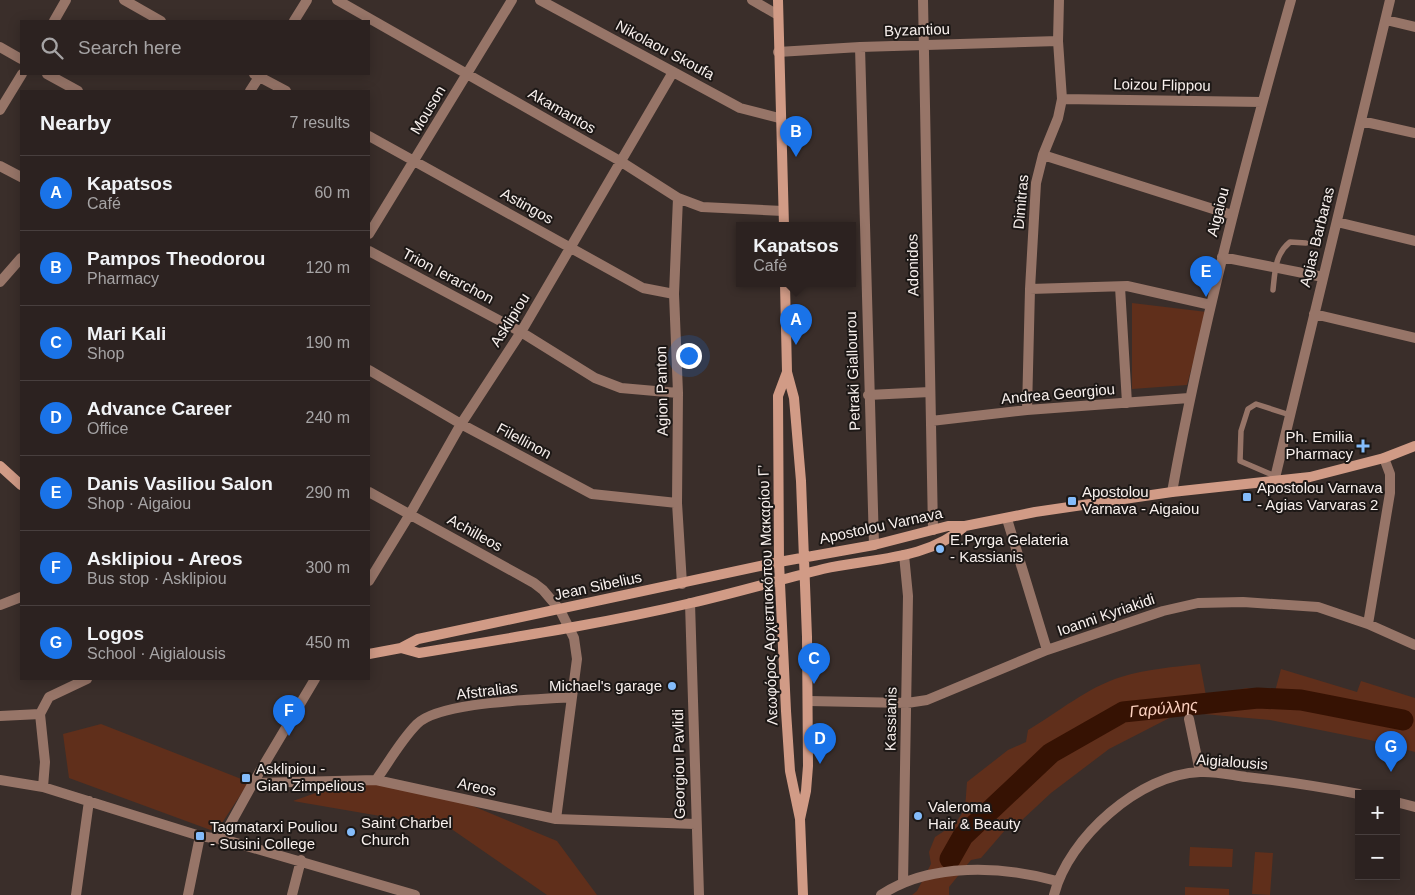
<!DOCTYPE html>
<html lang="en">
<head>
<meta charset="utf-8">
<style>
  body { margin:0; font-family:Arial,sans-serif; background:#382f2d; color:#f1f3f6 }
  .controls { position:absolute; right:15px; bottom:15px; display:grid; overflow:hidden; border-radius:0px; box-shadow:0 2px 12px #0003 }
  .controls button { width:45px; height:45px; display:grid; place-items:center; padding:0; border:0; border-bottom:1px solid #483f3e; background:#2c2220; color:#f1f3f6; font:25px sans-serif }
  .you { position:absolute; left:688px; top:355px; width:18px; height:18px; margin:-12px; border:4px solid #fff; border-radius:50%; background:#1a73e8; box-shadow:0 0 0 8px #1a73e833 }
  .badge { display:grid; place-items:center; width:32px; height:32px; border-radius:50%; background:#1a73e8; color:#fff; font-size:16px; font-weight:700 }
  .pin { position:absolute; translate:-50% -41px; filter:drop-shadow(0 1px 2px #0008) }
  .pin::after { content:''; position:absolute; top:26px; width:18px; height:15px; background:inherit; clip-path:polygon(0 0,100% 0,50% 100%) }
  .popup { position:absolute; left:736px; top:222px; width:120px; height:65px; box-sizing:border-box; display:grid; place-content:center; border-radius:0px; background:#2c2220; filter:drop-shadow(0 1px 4px #0005); font-size:16px; white-space:nowrap; color:#a6a4a5 }
  .popup b { font-size:19px; color:#f1f3f6 }
  .popup::after { content:''; position:absolute; left:50%; top:100%; margin-left:-10px; border:10px solid transparent; border-top-color:#2c2220 }
  .list { margin:0; padding:0; list-style:none }
  h2 { display:flex; justify-content:space-between; align-items:center; height:65px; margin:0; padding:0 20px; font-size:21px }
  h2 small { font-size:16px; font-weight:400; color:#a6a4a5 }
  .list li { display:grid; grid-template-columns:32px 1fr auto; gap:15px; align-items:center; box-sizing:border-box; height:75px; padding:0 20px; border-top:1px solid #483f3e }
  .list b { display:block; font-size:19px; white-space:nowrap }
  .list p { margin:0; font-size:16px; white-space:nowrap; color:#a6a4a5 }
  .list em { font-size:16px; font-style:normal; color:#a6a4a5 }
  .icon { flex:none; width:28px; height:28px; fill:none; stroke:currentColor; stroke-width:2; stroke-linecap:round; stroke-linejoin:round }
  .map { position:relative; flex:none; width:1415px; height:895px; overflow:hidden }
  .search { position:absolute; background:#2c2220; box-shadow:0 2px 12px #0003; left:20px; top:20px; width:350px; height:55px; display:flex; align-items:center; gap:12px; box-sizing:border-box; padding:0 18px; border-radius:0px; color:#a6a4a5; font-size:19px }
  .panel { position:absolute; background:#2c2220; box-shadow:0 2px 12px #0003; left:20px; top:90px; width:350px; height:590px; border-radius:0px }
  .map>svg:first-child { display:block }
</style>
</head>
<body>
<div class="map">
<svg width="1415" height="895" viewBox="0 0 1415 895">
  <rect width="100%" height="100%" fill="#3a2e2a"/>
  <path fill="#602f1b" d="M1132 303 1207 312 1187 385 1132 389Z
    M1200 664 1206 696 1247 688 1274 695 1281 669 1357 692 1361 681 1415 698V752L1370 740 1270 720 1181 712 1109 749 1051 793 1022 820 1006 829 981 858 971 860 949 887V895H912L917 891 931 864 929 852 935 837 955 824 965 809 967 782 1008 750 1026 742 1028 730C1057 713 1088 687 1121 677 1146 669 1174 667 1200 664Z
    M101 724 249 782 216 832 69 778 63 734Z
    M355 779 468 804 557 841 597 895H547L450 828 293 801Z
    M1190 847 1233 849 1232 867 1189 866Z
    M1255 852 1273 853 1270 895 1252 894Z
    M1185 887 1229 889V895H1185Z"/>
  <g fill="none" stroke-linecap="round" stroke-linejoin="round">
    <path stroke="#361203" stroke-width="21" id="s1" d="M950 859 963 836 1051 753 1123 712 1258 698 1301 700 1403 720"/>
    <path stroke="#977568" stroke-width="5.5" d="M1273 290C1275 271 1275 254 1290 242L1306 243
      M1275 476 1240 461 1241 431 1248 409 1256 404 1290 415"/>
    <path stroke="#977568" stroke-width="10" d="M124 0 161 21
      M337 0 620 161 678 198 702 207 783 211
      M540 0 740 108 779 118
      M752 0 778 15
      M923 0 933 530
      M1386 20 1415 27
      M54 21 66 0
      M294 21 307 0
      M0 47 21 59
      M860 47 874 545
      M778 52 860 47 1058 41
      M47 74 78 91
      M254 74 286 91
      M250 91 261 74
      M1062 99 1262 102
      M0 110 22 74
      M1361 121 1415 133
      M369 136 643 288 674 294
      M1043 155 1232 215
      M0 166 21 177
      M678 198 674 294 678 393 677 503 682 584
      M1337 222 1415 241
      M369 234 512 0
      M369 251 521 332 595 378 621 388 678 393
      M1222 257 1323 277
      M0 282 21 258
      M1120 287 1127 403
      M1030 289 1127 286 1211 305
      M1314 314 1415 338
      M369 370 461 424 592 494 677 503
      M868 395 930 392
      M1027 410 1030 289 1036 183 1043 155 1058 118 1062 99 1058 41 1059 0
      M931 421 1027 410 1189 398
      M1274 482 1390 0
      M369 492 534 583 543 590 560 610 574 638 577 659 556 819
      M1172 492C1202 326 1245 163 1291 0
      M1007 519 1047 650
      M369 581 410 514 461 424 521 332 673 72
      M690 603 699 895
      M0 605 21 597
      M1368 624 1390 493V474L1384 458
      M809 701 907 703 927 700 1047 650 1163 611 1198 603 1243 602 1318 607 1368 624 1415 645
      M40 714 45 762 43 787
      M0 716 40 714 49 697 87 679
      M1189 719 1200 772
      M0 780 43 787 200 836 226 840 415 895
      M376 780C389 762 401 740 417 724 440 701 538 700 572 697
      M253 783 376 780 556 819 695 824
      M1396 802 1415 807
      M226 840 227 830 253 783 315 679
      M903 883 908 596 904 555
      M76 895 89 801
      M188 895 200 836
      M292 895 301 860
      M881 895C930 862 1003 866 1057 881
      M1054 895C1068 838 1140 774 1200 772 1215 771 1231 775 1246 777 1284 781 1321 787 1359 794"/>
    <path stroke="#d19b86" stroke-width="10" d="M778 0 784 226
      M785 284 787 372 794 398 801 481 807 637 808 766 806 791 800 819
      M787 372 778 396 779 562 786 711 790 771 800 819 803 895
      M0 466 21 485
      M401 648 419 653C510 638 601 624 691 603 735 593 779 580 823 569 870 558 927 561 965 526
      M369 654 401 648 418 639 779 562 874 545 948 526H965L1035 512 1172 492 1310 477 1384 458 1415 446"/>
  </g>
  <g fill="#84bcfb" stroke="#1d1816" stroke-width="2">
    <path d="M1360.5 438.5h5v5h5v5h-5v5h-5v-5h-5v-5h5z"/>
    <rect x="1242" y="492" width="10" height="10" rx="2.5"/>
    <rect x="1067" y="496" width="10" height="10" rx="2.5"/>
    <circle cx="940" cy="549" r="5"/>
    <circle cx="672" cy="686" r="5"/>
    <rect x="241" y="773" width="10" height="10" rx="2.5"/>
    <circle cx="918" cy="816" r="5"/>
    <circle cx="351" cy="832" r="5"/>
    <rect x="195" y="831" width="10" height="10" rx="2.5"/>
  </g>
  <g text-anchor="middle" stroke-width="4" stroke-linejoin="round" paint-order="stroke">
    <g font-size="15" fill="#f8f0ed" stroke="#1d1816">
      <text transform="translate(917 30) rotate(-2)" y="5">Byzantiou</text>
      <text transform="translate(665 50) rotate(28)" y="5">Nikolaou Skoufa</text>
      <text transform="translate(1162 85) rotate(1)" y="5">Loizou Flippou</text>
      <text transform="translate(428 110) rotate(-59)" y="5">Mouson</text>
      <text transform="translate(562 111) rotate(30)" y="5">Akamantos</text>
      <text transform="translate(1021 202) rotate(-85)" y="5">Dimitras</text>
      <text transform="translate(527 206) rotate(29)" y="5">Astingos</text>
      <text transform="translate(1218 212) rotate(-76)" y="5">Aigaiou</text>
      <text transform="translate(1317 237) rotate(-76)" y="5">Agias Barbaras</text>
      <text transform="translate(913 265) rotate(-91)" y="5">Adonidos</text>
      <text transform="translate(448 276) rotate(28)" y="5">Trion Ierarchon</text>
      <text transform="translate(510 320) rotate(-58)" y="5">Asklipiou</text>
      <text transform="translate(853 371) rotate(-92)" y="5">Petraki Giallourou</text>
      <text transform="translate(662 391) rotate(-91)" y="5">Agion Panton</text>
      <text transform="translate(1058 394) rotate(-5)" y="5">Andrea Georgiou</text>
      <text transform="translate(524 441) rotate(28)" y="5">Filellinon</text>
      <text transform="translate(881 526) rotate(-12)" y="5">Apostolou Varnava</text>
      <text transform="translate(475 533) rotate(29)" y="5">Achilleos</text>
      <text transform="translate(598 586) rotate(-12)" y="5">Jean Sibelius</text>
      <text transform="translate(768 595) rotate(-92)" y="5">Λεωφόρος Αρχιεπισκόπου Μακαρίου Γ’</text>
      <text transform="translate(1106 615) rotate(-19)" y="5">Ioanni Kyriakidi</text>
      <text transform="translate(487 691) rotate(-7)" y="5">Afstralias</text>
      <text transform="translate(891 719) rotate(-89)" y="5">Kassianis</text>
      <text transform="translate(1232 762) rotate(4)" y="5">Aigialousis</text>
      <text transform="translate(679 764) rotate(-91)" y="5">Georgiou Pavlidi</text>
      <text transform="translate(477 787) rotate(12)" y="5">Areos</text>
    </g>
    <g font-size="15" fill="#f8f0ed" stroke="#1d1816" text-anchor="start">
      <text x="1353" y="442" text-anchor="end">Ph. Emilia<tspan x="1353" dy="17">Pharmacy</tspan></text>
      <text x="1257" y="493">Apostolou Varnava<tspan x="1257" dy="17">- Agias Varvaras 2</tspan></text>
      <text x="1082" y="497">Apostolou<tspan x="1082" dy="17">Varnava - Aigaiou</tspan></text>
      <text x="950" y="545">E.Pyrga Gelateria<tspan x="950" dy="17">- Kassianis</tspan></text>
      <text x="662" y="691" text-anchor="end">Michael's garage</text>
      <text x="256" y="774">Asklipiou -<tspan x="256" dy="17">Gian Zimpelious</tspan></text>
      <text x="928" y="812">Valeroma<tspan x="928" dy="17">Hair &amp; Beauty</tspan></text>
      <text x="361" y="828">Saint Charbel<tspan x="361" dy="17">Church</tspan></text>
      <text x="210" y="832">Tagmatarxi Pouliou<tspan x="210" dy="17">- Susini College</tspan></text>
    </g>
    <g font-size="16" font-style="italic" fill="#fdd2c1" stroke="#1d1816">
      <text dy="6" stroke="none"><textPath href="#s1" startOffset="271">Γαρύλλης</textPath></text>
    </g>
  </g>
</svg>
<div class="controls">
<button>+</button>
<button>−</button>
</div>
<div class="you"></div>
<div class="pin badge" style="left:796px;top:345px">A</div>
<div class="popup"><b>Kapatsos</b>Café</div>
<div class="pin badge" style="left:796px;top:157px">B</div>
<div class="pin badge" style="left:814px;top:684px">C</div>
<div class="pin badge" style="left:820px;top:764px">D</div>
<div class="pin badge" style="left:1206px;top:297px">E</div>
<div class="pin badge" style="left:289px;top:736px">F</div>
<div class="pin badge" style="left:1391px;top:772px">G</div>
<div class="search"><svg class="icon" aria-label="search" viewBox="0 0 24 24"><circle cx="10" cy="10" r="6"/><path d="M15 15l6 6"/></svg>Search here</div>
<section class="panel">
<h2>Nearby<small>7 results</small></h2>
<ul class="list">
<li><span class="badge">A</span><div><b>Kapatsos</b><p>Café</p></div><em>60 m</em></li>
<li><span class="badge">B</span><div><b>Pampos Theodorou</b><p>Pharmacy</p></div><em>120 m</em></li>
<li><span class="badge">C</span><div><b>Mari Kali</b><p>Shop</p></div><em>190 m</em></li>
<li><span class="badge">D</span><div><b>Advance Career</b><p>Office</p></div><em>240 m</em></li>
<li><span class="badge">E</span><div><b>Danis Vasiliou Salon</b><p>Shop · Aigaiou</p></div><em>290 m</em></li>
<li><span class="badge">F</span><div><b>Asklipiou - Areos</b><p>Bus stop · Asklipiou</p></div><em>300 m</em></li>
<li><span class="badge">G</span><div><b>Logos</b><p>School · Aigialousis</p></div><em>450 m</em></li>
</ul>
</section>
</div>
</body>
</html>
